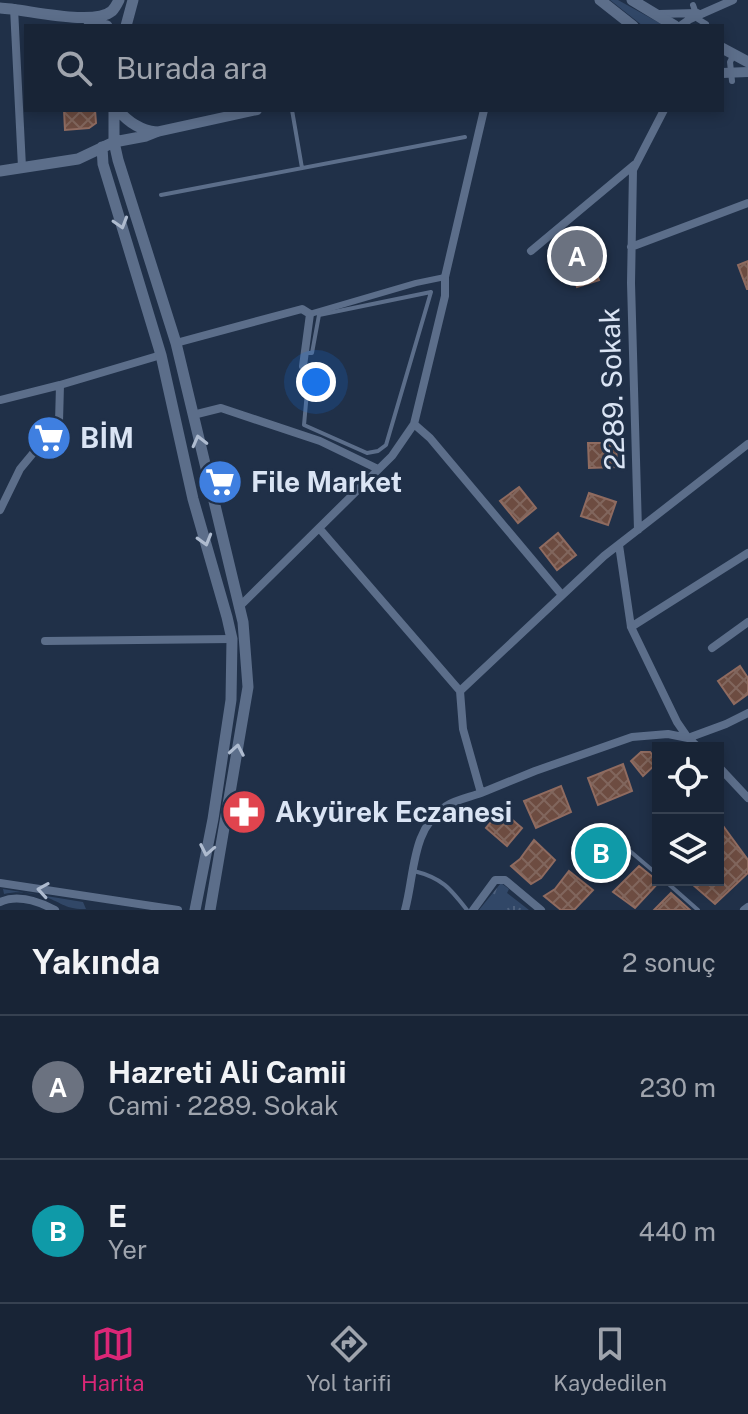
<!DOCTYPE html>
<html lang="tr">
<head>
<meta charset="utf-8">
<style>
  body { margin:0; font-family:"Public Sans",sans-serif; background:#253042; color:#f1f3f6 }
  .controls { position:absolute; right:24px; bottom:24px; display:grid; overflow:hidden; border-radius:0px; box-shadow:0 4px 12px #0003 }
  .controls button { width:72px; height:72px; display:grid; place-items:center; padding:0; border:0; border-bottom:2px solid #364151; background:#182436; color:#f1f3f6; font:40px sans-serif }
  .you { position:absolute; left:316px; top:382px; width:28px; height:28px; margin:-20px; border:6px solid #fff; border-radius:50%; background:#1a73e8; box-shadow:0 0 0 12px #1a73e833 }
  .badge { display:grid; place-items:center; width:52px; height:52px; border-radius:50%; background:#db2777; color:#fff; font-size:26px; font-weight:700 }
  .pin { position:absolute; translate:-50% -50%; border:4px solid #fff; box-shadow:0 2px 8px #0006 }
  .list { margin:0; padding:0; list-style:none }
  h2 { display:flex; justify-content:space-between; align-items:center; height:104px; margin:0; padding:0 32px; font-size:34px }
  h2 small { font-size:26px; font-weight:400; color:#9fa4ad }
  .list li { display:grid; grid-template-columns:52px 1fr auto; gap:24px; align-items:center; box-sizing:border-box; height:144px; padding:0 32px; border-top:2px solid #364151 }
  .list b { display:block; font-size:30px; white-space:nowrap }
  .list p { margin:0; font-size:26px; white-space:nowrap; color:#9fa4ad }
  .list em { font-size:26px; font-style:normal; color:#9fa4ad }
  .icon { flex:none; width:44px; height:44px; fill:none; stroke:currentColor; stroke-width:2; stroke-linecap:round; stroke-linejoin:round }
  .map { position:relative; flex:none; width:748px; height:910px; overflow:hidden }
  .search { position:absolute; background:#182436; box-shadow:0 4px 12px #0003; left:24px; right:24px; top:24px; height:88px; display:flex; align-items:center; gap:20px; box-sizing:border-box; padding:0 28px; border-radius:0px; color:#9fa4ad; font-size:30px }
  .sheet { height:392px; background:#182436 }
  nav { display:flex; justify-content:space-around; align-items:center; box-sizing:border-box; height:112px; border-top:2px solid #364151; background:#182436; font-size:22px; color:#9fa4ad }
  nav a { display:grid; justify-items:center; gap:4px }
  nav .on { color:#db2777 }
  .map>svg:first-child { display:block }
</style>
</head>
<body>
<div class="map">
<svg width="748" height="910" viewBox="0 0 748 910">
  <defs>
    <pattern id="park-tufts" width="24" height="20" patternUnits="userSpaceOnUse" patternTransform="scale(2)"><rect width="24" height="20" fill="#314767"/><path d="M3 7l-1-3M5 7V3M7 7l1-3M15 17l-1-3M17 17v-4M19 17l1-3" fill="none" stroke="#4e617d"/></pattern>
    <pattern id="building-cross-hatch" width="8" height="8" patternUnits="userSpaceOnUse" patternTransform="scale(2)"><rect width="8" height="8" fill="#6d4c41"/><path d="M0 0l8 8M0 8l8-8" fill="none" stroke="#81665d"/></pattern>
  </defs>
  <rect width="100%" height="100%" fill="#203048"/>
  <path fill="#314767" d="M610 0H618L665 26H643Z
    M3 889 83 902 86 909C66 910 61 902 43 896 31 892 16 891 4 894Z"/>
  <path fill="url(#park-tufts)" d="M501 883 509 889 507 893 529 910H479Z"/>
  <path fill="url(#building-cross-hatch)" stroke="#8f6b60" stroke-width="2" d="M64 110H95L96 123 89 128 65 130Z
    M584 231 586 236 592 233 603 267 595 269 599 280 577 287 574 277 562 281 551 246 556 244 555 240Z
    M748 261V289H747L738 265Z
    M588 443H616L617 467 589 468Z
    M519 487 536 508 518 523 500 501Z
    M589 493 616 502 608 525 581 516Z
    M558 533 576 555 557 570 540 548Z
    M740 666 748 678V694L734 704 718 681Z
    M641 752H650L658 762 643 776 631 761Z
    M623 764 632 791 598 805 588 778Z
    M561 786 571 812 536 828 524 801Z
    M501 810 522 828 507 846 486 828Z
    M718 819 748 860V873L715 904 692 884 696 880H718Z
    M597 832 601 838 624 855 606 874 578 852Z
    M534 840 555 860 541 878 531 884 511 866 520 859Z
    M639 866 659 882 635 908 613 892Z
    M569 871 593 890 574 910H561L544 896 555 889Z
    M671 893 690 910H654Z"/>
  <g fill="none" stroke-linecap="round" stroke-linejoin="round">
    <path stroke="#5c6e8a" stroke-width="4" d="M292 110 302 168
      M161 195 465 137
      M305 367 309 370 304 425 367 453 378 451 386 445 431 292 319 315 312 353H307
      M604 834 631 852 658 875
      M414 871C442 878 450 888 467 910
      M664 880 698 910"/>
    <path stroke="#5c6e8a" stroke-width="6" d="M693 5 698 19 706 24
      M732 81 730 62 734 54
      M310 314 416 283 445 277"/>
    <path stroke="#5c6e8a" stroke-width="8" d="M14 8 22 167
      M659 14 697 13
      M680 26 690 19 733 0
      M631 247 748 203
      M531 251 634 165
      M176 343 302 309 310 314 303 366
      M0 400 60 385 161 355
      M193 415 221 408 320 441 378 469
      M414 424 430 438 562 595
      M0 510 20 469 59 422 60 385
      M319 528 460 691
      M638 530 631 283 633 170 664 110
      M619 545 631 627 677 722 688 738 726 724 748 713
      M239 607 392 456 414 424 445 296V277L484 110
      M631 627 748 553
      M45 641 232 639
      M712 648 748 622
      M718 766 748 798
      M481 793 535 771 632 737 668 734 688 738 699 748
      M0 883 178 910
      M0 902C18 894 38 901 55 910
      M405 910C415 874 411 829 446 806 455 800 470 797 481 793L463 729 460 691 604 556 748 444
      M473 910 495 880H505L541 910
      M744 910 748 907"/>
    <path stroke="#5c6e8a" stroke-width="10" d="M722 73 748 72
      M156 132 257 110"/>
    <path stroke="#5c6e8a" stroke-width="11" d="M600 0 633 26
      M632 0 675 26
      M0 8C26 9 93 27 112 11 114 9 118 2 119 0
      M88 20 107 26
      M126 26 133 0
      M722 48 748 62
      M114 110V142L118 160 176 343 243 622 248 687 210 910
      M102 147 103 164 161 355 193 499 227 617 232 639 231 700 213 819 195 910
      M0 171 78 159 114 142 146 136 156 132C140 130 128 122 118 110"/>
  </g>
  <defs><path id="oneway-chevron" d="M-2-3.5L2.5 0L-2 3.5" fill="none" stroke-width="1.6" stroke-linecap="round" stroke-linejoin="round" transform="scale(2)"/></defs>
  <g stroke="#aebbcf">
    <use href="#oneway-chevron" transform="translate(121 223) rotate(73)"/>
    <use href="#oneway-chevron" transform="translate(199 441) rotate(-104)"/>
    <use href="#oneway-chevron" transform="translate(205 540) rotate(74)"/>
    <use href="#oneway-chevron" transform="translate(237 750) rotate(-80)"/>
    <use href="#oneway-chevron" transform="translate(207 850) rotate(101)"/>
    <use href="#oneway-chevron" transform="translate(43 890) rotate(-171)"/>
  </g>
  <defs>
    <g id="supermarket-disc" transform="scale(2.3)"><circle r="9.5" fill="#3f7fe0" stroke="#203048"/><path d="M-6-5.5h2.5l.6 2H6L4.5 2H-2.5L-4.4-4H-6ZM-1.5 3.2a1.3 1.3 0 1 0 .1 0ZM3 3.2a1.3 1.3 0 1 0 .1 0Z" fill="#fff"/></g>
    <g id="pharmacy-disc" transform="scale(2.3)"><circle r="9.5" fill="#e0444e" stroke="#203048"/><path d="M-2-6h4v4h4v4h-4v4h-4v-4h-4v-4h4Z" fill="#fff"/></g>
  </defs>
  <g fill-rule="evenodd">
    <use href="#supermarket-disc" x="49" y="438"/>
    <use href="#supermarket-disc" x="220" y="482"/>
    <use href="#pharmacy-disc" x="244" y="812"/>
  </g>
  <g text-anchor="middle" stroke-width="6" stroke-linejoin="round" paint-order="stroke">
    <g font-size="28" fill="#dae4f4" stroke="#203048">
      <text transform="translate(612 389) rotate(-92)" y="10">2289. Sokak</text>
    </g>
    <g font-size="28" font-weight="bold" fill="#dae4f4" stroke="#203048" text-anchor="start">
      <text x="80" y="448">BİM</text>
      <text x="251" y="492">File Market</text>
      <text x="275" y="822">Akyürek Eczanesi</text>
    </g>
  </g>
</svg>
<div class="controls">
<button><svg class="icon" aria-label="locate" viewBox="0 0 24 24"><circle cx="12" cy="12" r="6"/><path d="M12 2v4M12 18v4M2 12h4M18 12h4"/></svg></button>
<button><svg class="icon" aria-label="layers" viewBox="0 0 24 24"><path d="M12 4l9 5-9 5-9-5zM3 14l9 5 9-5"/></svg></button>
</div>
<div class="you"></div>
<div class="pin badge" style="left:577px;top:256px;background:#6b7280">A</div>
<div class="pin badge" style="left:601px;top:853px;background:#0f9aa8">B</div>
<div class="search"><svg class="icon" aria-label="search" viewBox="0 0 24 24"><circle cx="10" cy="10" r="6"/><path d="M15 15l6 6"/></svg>Burada ara</div>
</div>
<section class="sheet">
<h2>Yakında<small>2 sonuç</small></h2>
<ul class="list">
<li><span class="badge" style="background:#6b7280">A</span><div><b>Hazreti Ali Camii</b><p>Cami · 2289. Sokak</p></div><em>230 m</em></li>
<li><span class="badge" style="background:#0f9aa8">B</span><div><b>E</b><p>Yer</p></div><em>440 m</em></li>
</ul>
</section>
<nav>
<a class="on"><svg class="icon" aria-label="map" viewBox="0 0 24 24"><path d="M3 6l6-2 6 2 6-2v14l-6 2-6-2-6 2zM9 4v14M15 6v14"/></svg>Harita</a>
<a><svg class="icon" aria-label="directions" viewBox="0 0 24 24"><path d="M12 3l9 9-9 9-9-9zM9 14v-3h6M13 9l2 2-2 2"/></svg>Yol tarifi</a>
<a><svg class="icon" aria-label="saved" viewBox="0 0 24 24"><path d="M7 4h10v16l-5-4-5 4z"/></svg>Kaydedilen</a>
</nav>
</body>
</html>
